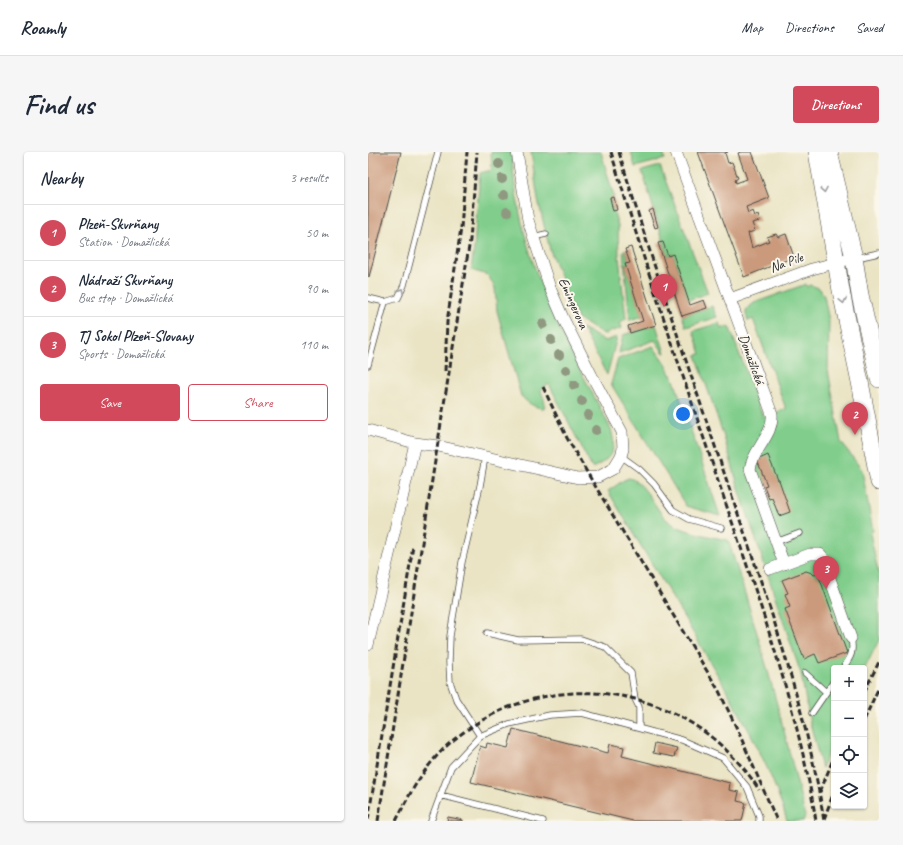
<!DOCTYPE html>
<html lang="en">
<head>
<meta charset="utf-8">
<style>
  body { margin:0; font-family:Caveat,sans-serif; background:#f6f6f7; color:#1f2937 }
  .controls { position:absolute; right:12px; bottom:12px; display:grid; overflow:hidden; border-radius:4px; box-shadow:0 1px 3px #0004 }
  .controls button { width:36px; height:36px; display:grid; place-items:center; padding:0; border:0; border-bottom:1px solid #e0e1e3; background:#fff; color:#1f2937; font:20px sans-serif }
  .you { position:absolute; left:315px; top:262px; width:14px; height:14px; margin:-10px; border:3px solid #fff; border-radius:50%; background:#1a73e8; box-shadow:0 0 0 6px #1a73e833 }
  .badge { display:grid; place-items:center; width:26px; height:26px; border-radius:50%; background:#d1495b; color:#fff; font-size:13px; font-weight:700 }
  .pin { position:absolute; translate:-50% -33px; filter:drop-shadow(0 1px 2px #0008) }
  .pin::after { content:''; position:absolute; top:21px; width:14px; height:12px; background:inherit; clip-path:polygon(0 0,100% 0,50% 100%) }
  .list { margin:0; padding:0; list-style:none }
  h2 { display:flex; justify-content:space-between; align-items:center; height:52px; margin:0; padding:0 16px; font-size:17px }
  h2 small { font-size:13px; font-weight:400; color:#747a83 }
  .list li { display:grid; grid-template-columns:26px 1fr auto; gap:12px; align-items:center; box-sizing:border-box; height:56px; padding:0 16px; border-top:1px solid #e0e1e3 }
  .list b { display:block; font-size:15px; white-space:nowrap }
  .list p { margin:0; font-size:13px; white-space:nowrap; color:#747a83 }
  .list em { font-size:13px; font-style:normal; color:#747a83 }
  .actions { display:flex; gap:8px; padding:12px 16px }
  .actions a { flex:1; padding:9px 0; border:1px solid #d1495b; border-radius:4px; text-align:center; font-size:14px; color:#d1495b }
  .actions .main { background:#d1495b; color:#fff }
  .icon { flex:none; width:22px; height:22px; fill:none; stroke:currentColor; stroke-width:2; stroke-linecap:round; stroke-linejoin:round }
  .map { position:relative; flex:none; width:511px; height:669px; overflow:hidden; border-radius:4px }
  header { display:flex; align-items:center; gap:24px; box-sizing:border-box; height:56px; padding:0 20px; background:#fff; border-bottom:1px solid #e0e1e3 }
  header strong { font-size:19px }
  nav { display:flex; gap:22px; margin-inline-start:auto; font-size:14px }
  .intro { display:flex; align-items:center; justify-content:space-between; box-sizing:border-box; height:96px; padding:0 24px }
  h1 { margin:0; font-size:28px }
  .button { padding:10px 18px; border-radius:4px; background:#d1495b; color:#fff; font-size:14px; font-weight:700 }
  main { display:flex; gap:24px; padding:0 24px }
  aside { flex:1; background:#fff; border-radius:4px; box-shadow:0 1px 3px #0004 }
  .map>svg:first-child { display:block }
</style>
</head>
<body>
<header>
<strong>Roamly</strong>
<nav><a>Map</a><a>Directions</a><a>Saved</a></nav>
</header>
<div class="intro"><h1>Find us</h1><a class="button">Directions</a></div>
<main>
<aside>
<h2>Nearby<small>3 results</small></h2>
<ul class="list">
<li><span class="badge">1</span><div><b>Plzeň-Skvrňany</b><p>Station · Domažlická</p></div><em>50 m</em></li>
<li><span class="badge">2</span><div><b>Nádraží Skvrňany</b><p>Bus stop · Domažlická</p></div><em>90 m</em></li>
<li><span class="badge">3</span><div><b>TJ Sokol Plzeň-Slovany</b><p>Sports · Domažlická</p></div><em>110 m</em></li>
</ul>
<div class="actions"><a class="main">Save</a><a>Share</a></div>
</aside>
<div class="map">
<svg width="511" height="669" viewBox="0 0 511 669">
  <rect width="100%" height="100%" fill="#fbf7ec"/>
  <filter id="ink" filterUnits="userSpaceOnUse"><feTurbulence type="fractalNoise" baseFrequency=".025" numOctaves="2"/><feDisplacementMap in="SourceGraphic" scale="8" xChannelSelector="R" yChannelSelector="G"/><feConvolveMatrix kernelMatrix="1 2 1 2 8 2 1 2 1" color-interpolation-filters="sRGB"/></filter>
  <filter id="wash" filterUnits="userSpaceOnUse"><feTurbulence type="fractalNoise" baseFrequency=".012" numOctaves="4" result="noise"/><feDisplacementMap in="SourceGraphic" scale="16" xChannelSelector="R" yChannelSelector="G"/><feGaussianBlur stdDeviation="0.9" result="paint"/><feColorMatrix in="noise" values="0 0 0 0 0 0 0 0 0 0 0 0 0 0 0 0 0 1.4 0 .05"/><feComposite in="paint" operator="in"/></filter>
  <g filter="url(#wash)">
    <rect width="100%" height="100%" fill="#eae4c4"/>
    <path fill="#81ce8c" stroke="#567c5c" d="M123 0H144C145 39 156 86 169 122 188 176 217 226 243 277 249 298 244 307 224 316L181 232 173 237C173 243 179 249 176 256 166 256 159 250 153 244L129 159 127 136 120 123 103 118 106 96 112 21 124 18Z
      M163 0H233L246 45 242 47 250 74 251 105 258 167 252 170 254 176 236 182 210 167 202 150 182 98 170 48Z
      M263 0H295L297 7 267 15Z
      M292 14 340 141 320 148 305 102 300 104 274 19Z
      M257 97 261 111 257 112 274 164 262 168 255 99Z
      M438 132 439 135 442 133 448 135 452 137 456 144 461 169 460 218 473 290 494 318 505 379 502 381 511 424V488L496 518V516H466V587L454 616 442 571 433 522 372 340 355 282 328 203 333 202 325 179 351 171 353 177 361 174 395 265 418 257 385 167 380 169 378 162V158L386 151Z
      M344 154 349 165 318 175 314 164Z
      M288 173 297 201H296L287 188 251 201 255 183Z
      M214 176 237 189 249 185 239 223Z
      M285 194 299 214 302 223 304 222 352 364 318 354 243 232 250 207Z
      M261 326C277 330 286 355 298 367 312 380 341 384 360 388 388 473 412 559 433 647L437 664 435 669H419C403 615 374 564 345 515 317 466 287 417 258 369L240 339 256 328Z"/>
    <g id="blocks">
      <path fill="#cb9a7b" d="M0 0H33L1 125 0 124Z
        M330 0H360L357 1 360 11 364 10 370 26 367 28 368 31 379 27 370 1 373 0H384L401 46 378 55 380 61 385 59 387 64 390 63 392 69 384 71 387 79 380 81 384 96 401 89 399 85 408 82 410 85 418 82 426 105 376 125Z
        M246 45 249 58 245 59 242 46Z
        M285 57 290 75 287 76 281 59Z
        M295 90 300 104 305 102 322 153 336 148 339 156 314 164 290 91Z
        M263 95 288 173 262 181 260 174 275 169 257 112 262 111 257 97Z
        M400 303 410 328H411L422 360 411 364 404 346 401 347 396 334 399 333 389 308Z
        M438 419 444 421 446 423 450 422 479 501 451 511 447 502 436 507 417 457 422 455 417 442 420 441 414 428Z
        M145 577 240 601 242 592 256 595 254 604 362 631 361 638 371 640 369 649 378 651 374 669H265L103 630 112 594 118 596 119 591 140 596Z
        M287 591 309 596 306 605 285 601Z
        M80 665 95 668V669H79Z"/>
    </g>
  </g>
  <g filter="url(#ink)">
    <use href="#blocks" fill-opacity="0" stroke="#484742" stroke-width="1"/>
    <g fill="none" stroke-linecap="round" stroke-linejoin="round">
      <g stroke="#484742" stroke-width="7">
        <path id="lane" d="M165 85 178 82
          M488 106 511 101
          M0 146 17 150 30 146 36 133 70 0
          M0 213 17 150
          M253 304 271 317 286 332 305 358 321 367 353 376
          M408 390 432 381
          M119 481 150 488 213 487 237 495 263 521 267 547 271 555V575
          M475 516C483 505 486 500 483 486
          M437 521 458 540
          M444 561 466 529
          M112 584 88 547 82 530 81 510 82 484 94 410 112 334 117 305
          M72 643 175 669
          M63 669 83 615 112 584 141 572 182 563 214 561 314 588 355 606 379 635 391 664V669"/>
      </g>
      <g stroke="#484742" stroke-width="12">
        <path id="street" d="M308 0 404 262C406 283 385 297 382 317L416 412
          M362 147 444 117 486 106
          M0 278 47 291 70 294 210 326 230 325 245 317 253 304 255 297 254 280 224 224 195 166 182 136 160 68 149 0
          M402 417 442 402H452L454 404 483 486
          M0 493 47 291"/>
      </g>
      <g stroke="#484742" stroke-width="18">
        <path id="primary" d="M449 0 474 144 492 230 511 330
          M461 0 486 106 492 143 511 227"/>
      </g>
      <use href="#lane" stroke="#fff" stroke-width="5.5"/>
      <use href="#street" stroke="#fff" stroke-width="11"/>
      <use href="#primary" stroke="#fff" stroke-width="17"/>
      <path stroke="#2b2b2b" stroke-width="3" stroke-dasharray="6 3" stroke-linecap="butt" d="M243 0C279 120 320 239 360 358 395 460 431 562 448 669
        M251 0C288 124 331 246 372 368 406 467 440 565 456 669
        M77 219 79 170 93 76 99 0
        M175 235 199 286 223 327 351 539 370 579 409 669
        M496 540 511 510
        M496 568 511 535
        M452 640 466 605
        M456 667 466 640
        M0 668 45 394
        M10 669 102 88 109 0
        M28 669C43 638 60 608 88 586 172 519 291 527 365 605 375 615 384 626 391 638"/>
    </g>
    <g fill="#8f9980">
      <circle cx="131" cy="12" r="5"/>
      <circle cx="134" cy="27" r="5"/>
      <circle cx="136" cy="43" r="5"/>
      <circle cx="139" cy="60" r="5"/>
      <circle cx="175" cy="172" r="5"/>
      <circle cx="183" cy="188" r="5"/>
      <circle cx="191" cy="203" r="5"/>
      <circle cx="198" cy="218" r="5"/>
      <circle cx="206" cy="233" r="5"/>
      <circle cx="214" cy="249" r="5"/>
      <circle cx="220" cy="263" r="5"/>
      <circle cx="228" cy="278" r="5"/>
    </g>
    <defs><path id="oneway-chevron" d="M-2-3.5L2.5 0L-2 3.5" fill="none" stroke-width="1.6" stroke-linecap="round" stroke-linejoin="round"/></defs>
    <g stroke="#a0a0a0">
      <use href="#oneway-chevron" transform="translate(456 38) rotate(80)"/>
      <use href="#oneway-chevron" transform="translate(33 139) rotate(-64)"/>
      <use href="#oneway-chevron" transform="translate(475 149) rotate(78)"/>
    </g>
  </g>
  <g text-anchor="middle" stroke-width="4" stroke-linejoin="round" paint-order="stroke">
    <g font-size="14" fill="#2b2b2b" stroke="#fbf7ec">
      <text transform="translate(418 110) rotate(-20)" y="5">Na Pile</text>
      <text transform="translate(206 151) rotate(66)" y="5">Emingerova</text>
      <text transform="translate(384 207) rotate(70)" y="5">Domažlická</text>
    </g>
  </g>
</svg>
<div class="controls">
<button>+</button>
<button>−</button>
<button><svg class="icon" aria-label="locate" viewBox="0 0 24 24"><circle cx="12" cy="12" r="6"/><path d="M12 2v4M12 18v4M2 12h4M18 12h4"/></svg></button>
<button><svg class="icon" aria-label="layers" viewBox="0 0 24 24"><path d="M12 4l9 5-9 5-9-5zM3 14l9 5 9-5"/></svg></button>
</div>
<div class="you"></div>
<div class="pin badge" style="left:296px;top:155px">1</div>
<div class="pin badge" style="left:487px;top:283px">2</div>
<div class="pin badge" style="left:458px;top:437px">3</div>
</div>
</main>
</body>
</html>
